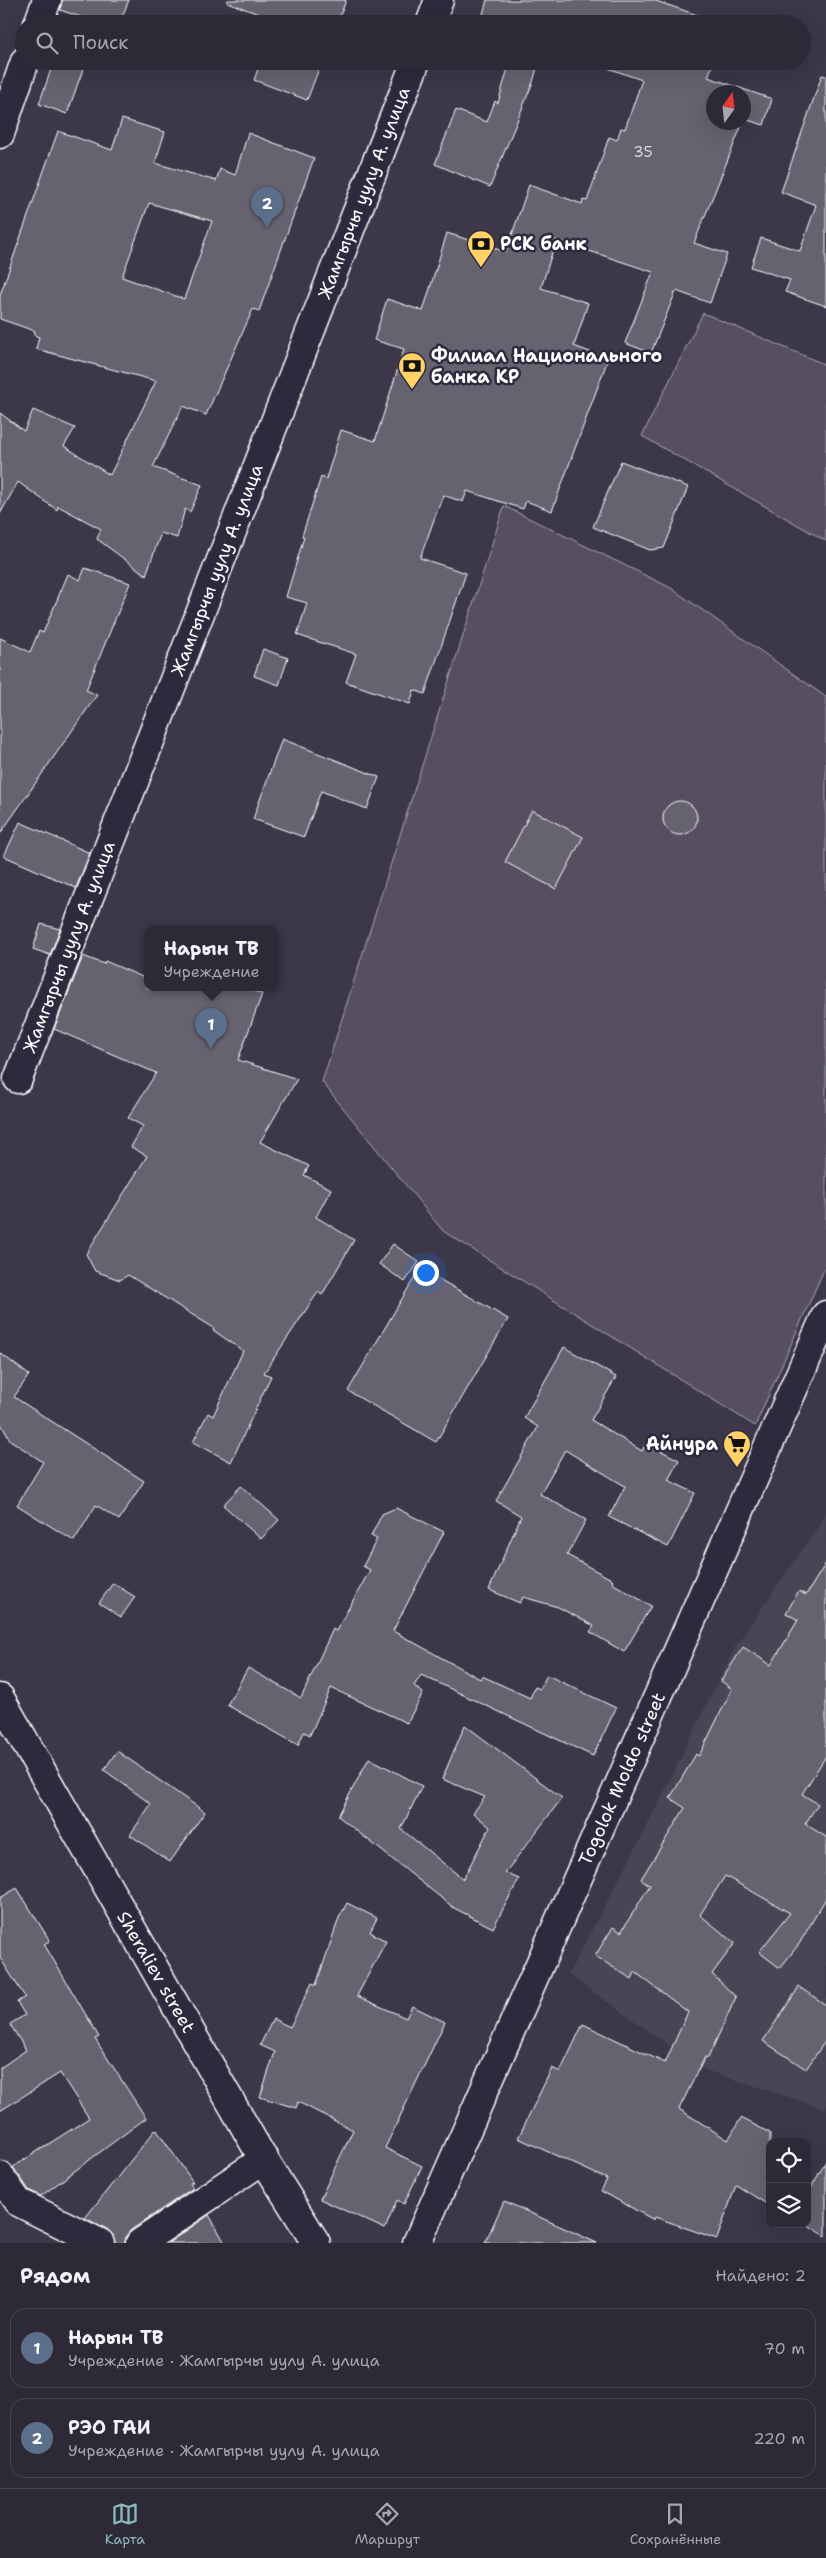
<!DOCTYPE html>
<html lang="ru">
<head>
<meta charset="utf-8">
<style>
  body { margin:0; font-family:"Shantell Sans",sans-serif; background:#35313f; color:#f1f3f6 }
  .controls { position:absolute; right:15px; bottom:15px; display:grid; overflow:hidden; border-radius:10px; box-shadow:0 5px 20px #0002 }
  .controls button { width:45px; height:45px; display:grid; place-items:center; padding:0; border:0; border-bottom:1px solid #484552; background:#2d2937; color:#f1f3f6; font:25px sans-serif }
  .compass { position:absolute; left:706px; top:85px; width:45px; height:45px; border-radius:50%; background:#2d2937; box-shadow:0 5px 20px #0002; rotate:15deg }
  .you { position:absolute; left:425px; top:1272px; width:18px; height:18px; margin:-12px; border:4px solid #fff; border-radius:50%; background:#1a73e8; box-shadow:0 0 0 8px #1a73e833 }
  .badge { display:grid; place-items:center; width:32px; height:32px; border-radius:50%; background:#8bbbb9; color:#fff; font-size:16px; font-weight:700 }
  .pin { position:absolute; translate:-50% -41px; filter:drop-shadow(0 1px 2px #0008) }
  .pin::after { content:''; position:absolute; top:26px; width:18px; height:15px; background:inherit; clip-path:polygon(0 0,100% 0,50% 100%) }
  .popup { position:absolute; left:144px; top:926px; width:135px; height:65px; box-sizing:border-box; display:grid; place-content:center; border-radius:10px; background:#2d2937; filter:drop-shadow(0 1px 4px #0005); font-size:16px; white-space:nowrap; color:#a7a6ad }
  .popup b { font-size:19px; color:#f1f3f6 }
  .popup::after { content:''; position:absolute; left:50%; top:100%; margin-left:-10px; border:10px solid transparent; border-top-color:#2d2937 }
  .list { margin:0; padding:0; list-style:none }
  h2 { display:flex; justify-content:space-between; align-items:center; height:65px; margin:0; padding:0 20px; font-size:21px }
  h2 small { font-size:16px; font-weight:400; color:#a7a6ad }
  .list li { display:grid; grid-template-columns:32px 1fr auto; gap:15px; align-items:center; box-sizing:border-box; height:80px; margin:0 10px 10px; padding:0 10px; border:1px solid #484552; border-radius:15px }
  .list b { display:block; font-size:19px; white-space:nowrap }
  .list p { margin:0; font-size:16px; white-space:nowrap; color:#a7a6ad }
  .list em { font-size:16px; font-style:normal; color:#a7a6ad }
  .icon { flex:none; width:28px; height:28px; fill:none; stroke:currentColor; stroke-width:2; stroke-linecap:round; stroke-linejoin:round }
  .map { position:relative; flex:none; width:826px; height:2243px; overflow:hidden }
  .search { position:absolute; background:#2d2937; box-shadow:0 5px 20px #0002; left:15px; right:15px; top:15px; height:55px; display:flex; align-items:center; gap:12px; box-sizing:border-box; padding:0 18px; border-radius:28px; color:#a7a6ad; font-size:19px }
  .sheet { height:245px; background:#2d2937 }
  nav { display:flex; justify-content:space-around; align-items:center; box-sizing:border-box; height:70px; border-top:1px solid #484552; background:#2d2937; font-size:14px; color:#a7a6ad }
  nav a { display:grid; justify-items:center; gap:2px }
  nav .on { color:#8bbbb9 }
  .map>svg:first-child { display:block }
</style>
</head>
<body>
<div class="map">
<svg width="826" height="2243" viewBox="0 0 826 2243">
  <rect width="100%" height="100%" fill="#3c3749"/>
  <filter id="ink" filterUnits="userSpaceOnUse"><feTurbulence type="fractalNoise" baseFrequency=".02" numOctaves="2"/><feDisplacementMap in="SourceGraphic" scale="10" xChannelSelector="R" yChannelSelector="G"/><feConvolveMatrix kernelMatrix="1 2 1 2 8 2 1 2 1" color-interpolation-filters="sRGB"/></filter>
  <g filter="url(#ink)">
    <path fill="#494455" d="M826 1509V2109L702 2069 568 1974 641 1838 735 1647 820 1524Z"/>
    <path fill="#555060" stroke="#aaa8b0" d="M703 313 826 365V541L642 436Z
      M504 506 671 588 826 697V1265L755 1426 443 1231 322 1082Z"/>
    <path fill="#666270" stroke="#fff" fill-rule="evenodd" d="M62 0H129L119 24H102L60 10Z
      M228 0H346L337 24H276L277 21 227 2Z
      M487 0H653L709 19 707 24H480Z
      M54 61H86L67 114 39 104Z
      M261 61H322L307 100 254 80Z
      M510 61H539L533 82 490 187 435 164 456 110 487 122 495 101 498 103Z
      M588 61H714L708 77 772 99 764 125 744 119V120V92H714V122H743L694 243 727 254 710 303 676 291 651 353 625 343 653 272 556 240 541 288 588 303 574 346 608 359 552 511 526 501 523 509 467 491 463 502 443 495 420 558 466 573 425 694 414 690 410 704 346 682 356 654 297 635 307 603 286 597 304 537 302 536 321 477 326 479 341 430 375 441 404 349 374 340 387 299 423 311 447 233 506 252 529 185 582 204 583 200 587 201 609 137 617 140 621 128 625 129 642 80Z
      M822 75 826 76V306L785 292 790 280 751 267 761 238 800 251 816 205 781 192Z
      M122 119 165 132 155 163 216 181 220 169 235 175 248 133 314 158 259 311 253 309 206 415 183 406 153 467 202 485 190 512 185 509 177 538 161 533 146 575 97 539 101 529 58 506 57 510 18 482 0 514V413L24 431 33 410 75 428 64 446 110 475 156 381 36 349 39 337 34 335 35 331 0 319V295L58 131 112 150ZM149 203 212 221 184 299 122 277Z
      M621 461 688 487 664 548 650 550 593 527Z
      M85 568 130 583 86 690 97 695 0 834V638L30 652 39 631 43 633 68 574 80 580Z
      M263 649 288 658 279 685 254 676Z
      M282 739 379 777 367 809 321 791 304 837 253 819Z
      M663 818a17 17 0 1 1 34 0a17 17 0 1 1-34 0Z
      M532 810 583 837 556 889 505 862Z
      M20 822 90 853 76 888 4 856Z
      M41 924 60 929 50 955 33 949Z
      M83 956 104 964 105 961 147 979V988H245L262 994 238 1060 297 1079 260 1142 309 1166 304 1175 331 1189 316 1217 354 1240 322 1295 318 1292 264 1373 271 1376 231 1462 193 1442 208 1413 213 1416 243 1351 213 1330 214 1328 128 1275 120 1280 95 1271 86 1254 147 1156 131 1147 143 1126 128 1118 156 1073 54 1029Z
      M393 1244 419 1262 405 1282 379 1264Z
      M420 1268 508 1319 436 1442 348 1391Z
      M564 1347 616 1377 591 1420 642 1451 646 1443 679 1460 668 1480 695 1493 668 1547 609 1517 625 1486 565 1450 540 1494 586 1520 567 1555 613 1580 612 1583 651 1606 624 1652 590 1632 594 1626 558 1607 523 1597 520 1603 489 1590 521 1516 496 1501 538 1427 524 1418Z
      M0 1353 29 1375 14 1397 144 1481 119 1520 96 1505 74 1541 17 1505 43 1462 10 1440 0 1422Z
      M241 1486 279 1520 261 1539 223 1505Z
      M396 1508 444 1532 393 1631 480 1679 482 1676 530 1698 535 1687 540 1689 547 1675 616 1708 593 1756 421 1675 414 1686 423 1693 407 1723 331 1688 310 1735 304 1732 298 1745 227 1705 248 1668 301 1698 333 1629 336 1631 370 1570 363 1566 377 1539 371 1536 382 1514Z
      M826 1563V1756L802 1794 818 1804 805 1824 826 1837V1898L799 1944 780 1968 759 1952 790 1913 725 1876 700 1915 735 1943 712 1974 736 1997 708 2058 705 2057 679 2109 728 2140 741 2118 770 2133V2206L736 2185 717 2239 655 2217 654 2220 601 2191 607 2179 518 2138 552 2068 560 2072 583 2024 665 2063 688 2012 635 1972 632 1979 595 1956 613 1927 621 1932 650 1885 641 1879 685 1808 670 1798 696 1754 699 1756 732 1689 721 1681 743 1647 771 1665 798 1620 786 1613 799 1591 806 1595Z
      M113 1583 135 1597 121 1617 99 1603Z
      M465 1725 562 1798 505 1873 519 1879 493 1928 454 1908 338 1816 369 1758 422 1786 401 1829 463 1879 490 1827 473 1813 485 1797 442 1779Z
      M117 1751 205 1812 170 1862 130 1835 151 1804 104 1770Z
      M17 1888 50 1941 44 1944 99 2037 95 2039 146 2118 41 2196 29 2190 13 2167 89 2118 60 2073 0 2111V2068L26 2050 10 2024 25 2015 17 2002 25 1997 0 1958V1898Z
      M347 1903 377 1918 370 1932 386 1941 357 1996 406 2018 412 2006 445 2022 385 2148 422 2166 404 2204 397 2200 385 2229 320 2199 353 2130 298 2102 296 2108 260 2097 275 2052 260 2045 273 2019 290 2027 312 1983 316 1985 339 1918Z
      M799 1987 826 2005V2040L806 2069 763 2041Z
      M156 2129 193 2182 190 2183 193 2188 131 2230 126 2236 125 2243H115L113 2235 107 2229 85 2218Z
      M826 2161V2236L806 2224 807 2195Z
      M504 2201 597 2243H485Z
      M209 2215 225 2243H168Z"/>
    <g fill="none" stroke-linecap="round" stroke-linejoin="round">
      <g stroke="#fff" stroke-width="31">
        <path id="minor" d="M38 24 47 0
          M430 24 439 0
          M0 134 25 61
          M18 1079 416 61
          M0 2176 18 2202 100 2243
          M140 2243 264 2159"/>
      </g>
      <g stroke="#fff" stroke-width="31">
        <path id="tertiary" d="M0 1698 261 2155 316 2243
          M417 2243 826 1315"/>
      </g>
      <use href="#minor" stroke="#2f2a3d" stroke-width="28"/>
      <use href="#tertiary" stroke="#2f2a3d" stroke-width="28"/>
    </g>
  </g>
  <defs>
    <g id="bank-pin" transform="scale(1.4375)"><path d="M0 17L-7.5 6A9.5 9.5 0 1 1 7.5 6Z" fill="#ffd166" stroke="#2f2a3d"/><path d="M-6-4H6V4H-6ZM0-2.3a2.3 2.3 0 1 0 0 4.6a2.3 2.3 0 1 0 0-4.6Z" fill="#111"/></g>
    <g id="supermarket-pin" transform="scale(1.4375)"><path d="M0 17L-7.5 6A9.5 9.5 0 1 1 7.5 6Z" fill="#ffd166" stroke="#2f2a3d"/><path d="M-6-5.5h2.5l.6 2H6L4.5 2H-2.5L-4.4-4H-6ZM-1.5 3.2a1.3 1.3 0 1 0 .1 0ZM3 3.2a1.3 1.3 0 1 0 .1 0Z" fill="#111"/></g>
  </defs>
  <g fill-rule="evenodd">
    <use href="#bank-pin" x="481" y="244"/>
    <use href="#bank-pin" x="412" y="366"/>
    <use href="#supermarket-pin" x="737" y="1444"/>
  </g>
  <g text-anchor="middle" stroke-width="5" stroke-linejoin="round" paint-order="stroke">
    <g font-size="15" fill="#d9d8db">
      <text x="643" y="157">35</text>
    </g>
    <g font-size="18" fill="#fff" stroke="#2f2a3d">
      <text transform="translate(364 193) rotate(-69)" y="6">Жамгырчы уулу А. улица</text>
      <text transform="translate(217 570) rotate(-69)" y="6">Жамгырчы уулу А. улица</text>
      <text transform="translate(69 947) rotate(-69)" y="6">Жамгырчы уулу А. улица</text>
      <text transform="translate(622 1779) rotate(-66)" y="6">Togolok Moldo street</text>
      <text transform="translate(156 1972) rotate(60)" y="6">Sheraliev street</text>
    </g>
    <g font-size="18" font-weight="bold" fill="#fff" stroke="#2f2a3d" text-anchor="start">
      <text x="500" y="250">РСК банк</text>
      <text x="431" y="362">Филиал Национального<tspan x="431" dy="21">банка КР</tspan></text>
      <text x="718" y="1450" text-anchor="end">Айнура</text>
    </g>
  </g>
</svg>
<div class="controls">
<button><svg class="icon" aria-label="locate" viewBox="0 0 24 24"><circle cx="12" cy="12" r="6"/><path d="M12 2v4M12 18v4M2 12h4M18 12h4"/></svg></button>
<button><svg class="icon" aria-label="layers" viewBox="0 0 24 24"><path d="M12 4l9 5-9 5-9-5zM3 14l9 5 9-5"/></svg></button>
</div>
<svg class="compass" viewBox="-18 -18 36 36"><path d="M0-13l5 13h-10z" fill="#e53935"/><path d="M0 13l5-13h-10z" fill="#a7a6ad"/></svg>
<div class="you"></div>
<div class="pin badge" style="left:211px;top:1049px;background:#5c6f8a">1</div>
<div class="popup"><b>Нарын ТВ</b>Учреждение</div>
<div class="pin badge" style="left:267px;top:228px;background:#5c6f8a">2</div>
<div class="search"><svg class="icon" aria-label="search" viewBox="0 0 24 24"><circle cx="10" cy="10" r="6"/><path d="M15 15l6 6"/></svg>Поиск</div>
</div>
<section class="sheet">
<h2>Рядом<small>Найдено: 2</small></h2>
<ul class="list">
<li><span class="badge" style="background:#5c6f8a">1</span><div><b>Нарын ТВ</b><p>Учреждение · Жамгырчы уулу А. улица</p></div><em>70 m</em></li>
<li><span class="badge" style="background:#5c6f8a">2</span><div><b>РЭО ГАИ</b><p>Учреждение · Жамгырчы уулу А. улица</p></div><em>220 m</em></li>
</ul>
</section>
<nav>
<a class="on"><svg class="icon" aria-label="map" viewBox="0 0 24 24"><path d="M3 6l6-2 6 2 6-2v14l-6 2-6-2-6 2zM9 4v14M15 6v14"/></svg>Карта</a>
<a><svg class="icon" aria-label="directions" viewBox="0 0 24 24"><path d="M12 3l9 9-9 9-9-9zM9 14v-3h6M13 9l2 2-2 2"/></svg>Маршрут</a>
<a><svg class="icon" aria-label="saved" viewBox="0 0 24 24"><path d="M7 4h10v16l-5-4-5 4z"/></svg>Сохранённые</a>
</nav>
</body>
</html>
